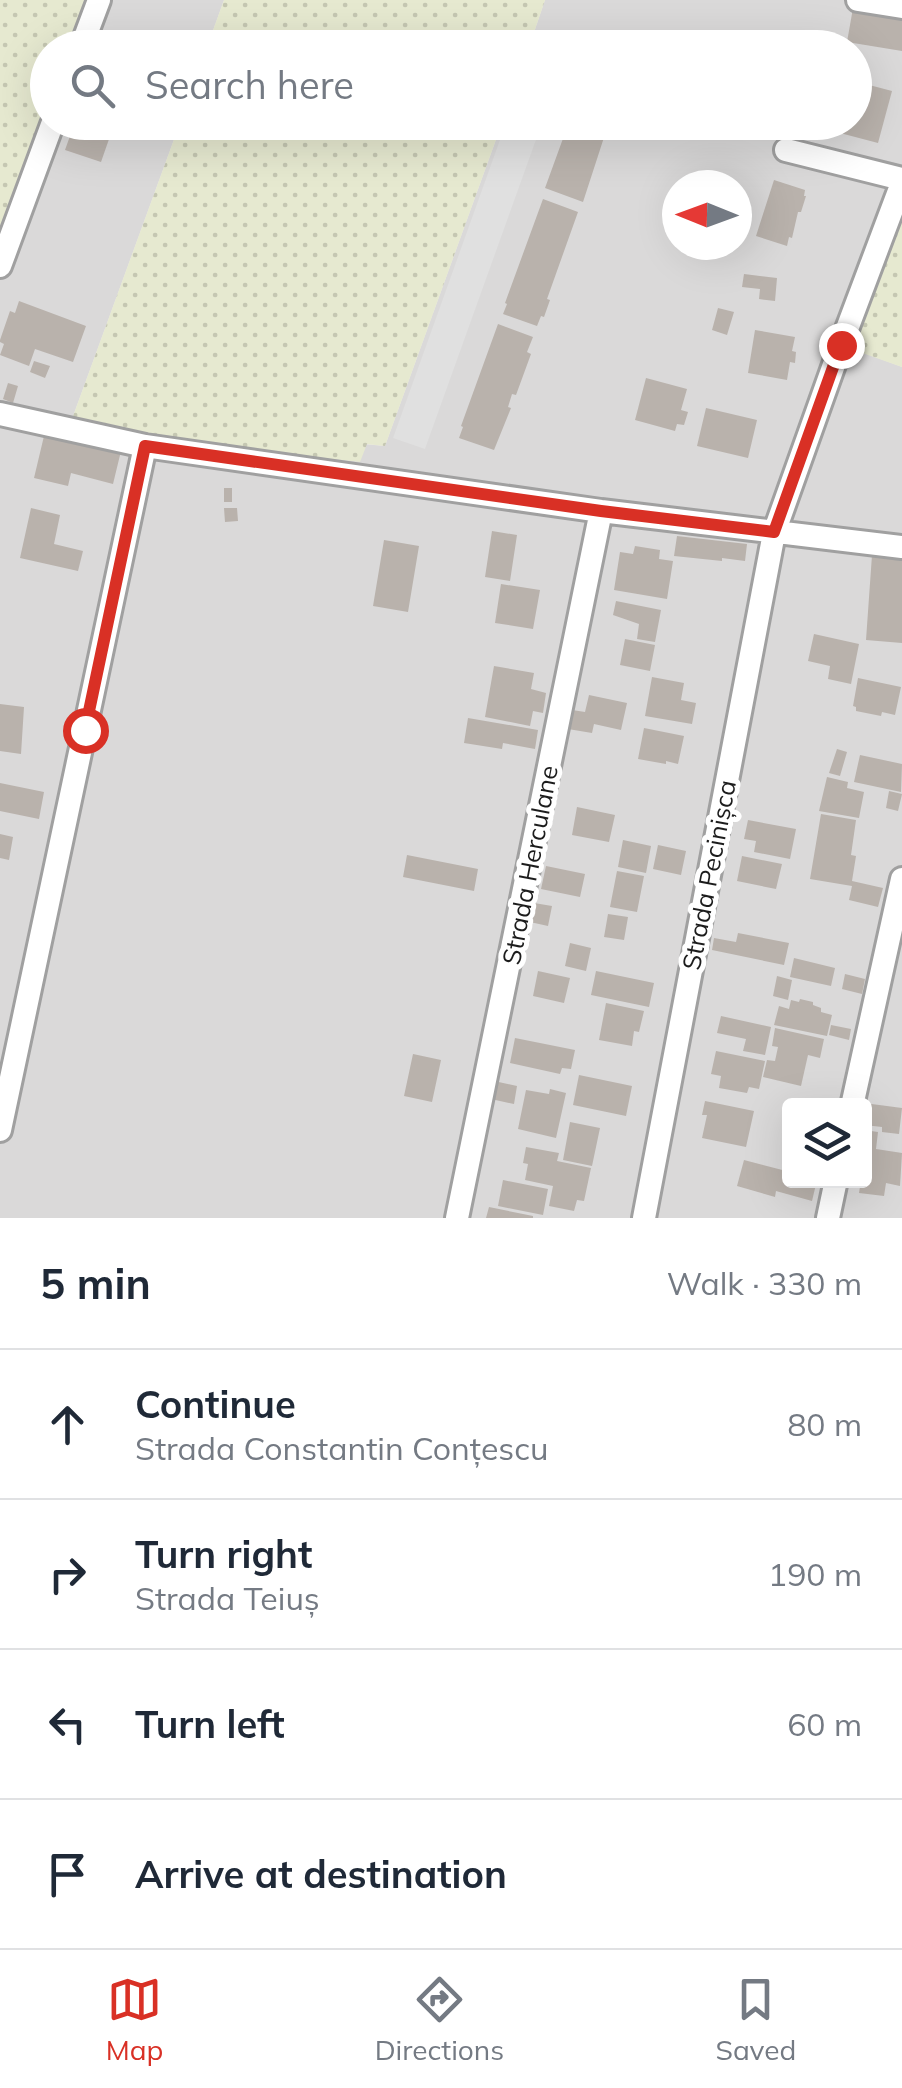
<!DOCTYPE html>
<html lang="en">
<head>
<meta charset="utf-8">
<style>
  body { margin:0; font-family:Mulish,sans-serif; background:#f2f2f3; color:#1f2937 }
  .controls { position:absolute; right:30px; bottom:30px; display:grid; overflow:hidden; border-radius:10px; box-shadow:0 10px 40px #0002 }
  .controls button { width:90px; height:90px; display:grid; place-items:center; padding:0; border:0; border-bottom:2px solid #e0e1e3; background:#fff; color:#1f2937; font:50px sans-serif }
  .compass { position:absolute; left:662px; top:170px; width:90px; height:90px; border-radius:50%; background:#fff; box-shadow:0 10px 40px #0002; rotate:271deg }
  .stop { position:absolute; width:30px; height:30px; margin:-22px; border:8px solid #d93025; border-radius:50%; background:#fff }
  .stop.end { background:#d93025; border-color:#fff; box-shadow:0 2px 10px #0008 }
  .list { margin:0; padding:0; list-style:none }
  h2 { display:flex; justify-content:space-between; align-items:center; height:130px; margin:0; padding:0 40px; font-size:42px }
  h2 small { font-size:32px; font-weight:400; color:#747a83 }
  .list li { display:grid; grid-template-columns:65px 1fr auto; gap:30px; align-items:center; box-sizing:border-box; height:150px; padding:0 40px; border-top:2px solid #e0e1e3 }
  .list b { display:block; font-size:38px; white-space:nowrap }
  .list p { margin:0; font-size:32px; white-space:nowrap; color:#747a83 }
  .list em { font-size:32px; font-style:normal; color:#747a83 }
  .icon { flex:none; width:55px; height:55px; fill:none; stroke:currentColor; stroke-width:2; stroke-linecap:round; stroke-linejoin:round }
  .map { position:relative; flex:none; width:902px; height:1218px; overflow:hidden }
  .search { position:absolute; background:#fff; box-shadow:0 10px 40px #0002; left:30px; right:30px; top:30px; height:110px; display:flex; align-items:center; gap:25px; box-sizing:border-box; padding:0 35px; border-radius:55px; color:#747a83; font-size:38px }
  .sheet { height:730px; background:#fff }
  nav { display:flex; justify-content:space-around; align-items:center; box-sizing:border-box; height:140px; border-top:2px solid #e0e1e3; background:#fff; font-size:28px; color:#747a83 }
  nav a { display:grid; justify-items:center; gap:5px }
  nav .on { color:#d93025 }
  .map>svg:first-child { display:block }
</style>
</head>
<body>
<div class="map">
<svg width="902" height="1218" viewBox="0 0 902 1218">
  <defs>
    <pattern id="farmland-dots" width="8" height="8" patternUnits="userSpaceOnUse" patternTransform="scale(2.5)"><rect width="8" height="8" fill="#e6e9d0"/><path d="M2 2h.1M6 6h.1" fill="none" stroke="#c5c7b2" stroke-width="1.8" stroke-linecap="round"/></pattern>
  </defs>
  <rect width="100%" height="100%" fill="#eceae3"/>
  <path fill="#dad9d9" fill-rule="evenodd" d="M87 0H224L207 47 69 48Z
    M545 0H902V200L848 347 902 367V1218H0V227L47 103 48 122 180 123 72 419 385 446 502 123 854 122V48L529 47ZM677 185H737V245H677ZM790 1106H864V1180H790Z"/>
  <path fill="url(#farmland-dots)" d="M0 0H87L69 47 48 48 47 103 0 227Z
    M224 0H545L529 47H207Z
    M180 123H502L385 446 367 444 360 462 147 438 72 419Z
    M902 200V367L848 348Z"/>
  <path fill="#e0e0e0" d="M506 123H542L425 449 393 438Z"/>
  <path fill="#b9b2ac" d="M853 8 902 16V51L847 42Z
    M854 81 892 91 878 143 840 133 843 122H854Z
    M75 122H115L101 162 65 150Z
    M569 122H609L583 202 545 188Z
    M774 180 805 190 804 196H806L801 212H798L792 238 789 237 787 246 756 236Z
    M543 199 578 212 547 299 550 300 544 317 541 316 537 326 503 314 507 304 505 303Z
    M744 274 777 278 775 301 759 299 760 289 742 287Z
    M19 301 86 326 73 362 35 349 29 366 0 355 4 344 0 342V340L10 311 15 313Z
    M718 308 734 312 727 335 712 330Z
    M498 324 533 337 527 352 531 354 516 395 512 394 508 407 511 408 494 450 459 438 463 427 461 426Z
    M755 330 795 337 792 351 796 352 795 363 790 362 787 380 748 373Z
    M34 361 50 366 45 378 30 372Z
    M646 378 687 389 681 410 688 412 684 425 677 424 675 431 635 420Z
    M8 383 18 386 13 403 3 399Z
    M706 408 757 420 748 458 697 446Z
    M44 436 74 443 75 439 121 451 113 484 71 473 68 486 34 478Z
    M224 488H232V502H224Z
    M31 508 60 515 54 544 83 551 78 571 20 558Z
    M224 508H237L238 521 225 522Z
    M492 531 517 535 510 581 485 577Z
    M677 536 747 544 745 561 722 558V561L674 556Z
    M384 540 419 546 408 612 373 606Z
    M635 546 660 550 659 559 673 561 667 599 614 590 620 552 633 554Z
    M872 555 902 558V643L866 640Z
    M501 584 540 590 533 629 495 623Z
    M616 601 661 610 655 642 637 639 639 624 613 615Z
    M814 634 859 644 851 684 828 679 830 666 808 661Z
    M625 639 655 645 650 671 620 665Z
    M494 666 534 673 531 689 546 693 543 713 533 711 530 726 485 717Z
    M652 677 684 683 681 700 696 703 692 724 645 716Z
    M858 678 901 687 895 715 882 712 881 716 856 711V707L853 706Z
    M589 695 627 703 621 730 594 724 592 733 568 729 572 710 585 712Z
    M0 704 24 707 21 754 0 751Z
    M468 718 538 730 535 749 503 743 502 749 464 743Z
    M644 728 684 736 678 764 666 761V764L638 759Z
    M837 749 847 752 840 776 829 773Z
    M860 755 902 764 901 792 854 782Z
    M827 777 848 782 847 788 864 792 859 818 819 811Z
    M0 783 44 792 39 819 0 811Z
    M889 791 902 794 898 811 886 808Z
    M577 807 615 815 609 842 572 835Z
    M821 814 856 820 851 855 856 856 852 881 883 888 878 907 849 900 852 886 810 879Z
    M748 820 796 829 790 859 754 852 756 841 744 839Z
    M0 834 13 837 9 860 0 858Z
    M623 840 651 846 646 873 618 867Z
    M658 845 686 851 681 875 653 869Z
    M407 855 478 869 474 891 403 877Z
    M742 856 782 864 776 889 737 881Z
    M546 866 585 874 580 897 541 889Z
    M617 871 644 876 637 912 610 907Z
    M534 903 552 906 548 926 530 922Z
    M608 914 628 917 624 940 604 937Z
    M738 933 789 943 784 965 712 950 714 938 736 942Z
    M570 943 591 948 586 971 565 966Z
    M794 958 835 968 831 986 790 977Z
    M538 971 570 978 564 1003 533 996Z
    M596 971 654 983 649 1007 591 995Z
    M845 974 865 979 862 994 842 989Z
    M777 976 792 980 788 1000 773 996Z
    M800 999 813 1002V1005L821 1008V1012L832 1015 827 1036 774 1025 779 1006 789 1009 791 1000 799 1002Z
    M606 1003 644 1011 639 1032 634 1031 632 1046 599 1040Z
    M721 1016 771 1027 765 1055 743 1051 746 1039 717 1033Z
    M831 1025 851 1029 849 1040 829 1035Z
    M775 1028 824 1039 820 1058 808 1055 801 1086 763 1077 767 1060 775 1061 778 1047 772 1046Z
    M515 1038 575 1050 571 1069 562 1068 560 1074 510 1063Z
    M716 1051 765 1061 759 1089 749 1087 747 1093 719 1088 721 1076 711 1074Z
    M413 1054 441 1060 432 1102 404 1096Z
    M579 1075 632 1086 626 1116 573 1105Z
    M494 1081 517 1086 514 1104 491 1099Z
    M550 1089 566 1093 556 1138 518 1129 526 1090 549 1094Z
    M705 1101 754 1111 746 1147 702 1138 707 1115H702Z
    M864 1103 902 1108 899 1134 882 1132V1127L864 1125Z
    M570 1122 600 1128 592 1166 563 1160Z
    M864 1130 878 1132 876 1149 902 1153 900 1186 886 1183 884 1196 859 1193 861 1180H864Z
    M526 1147 559 1153 557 1161 591 1168 584 1201 577 1200 574 1211 549 1206 553 1186 525 1180 528 1164 523 1163Z
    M744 1160 790 1172V1180H817L812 1201 776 1191 775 1197 737 1186Z
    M503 1180 548 1189 543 1215 498 1206Z
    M489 1207 533 1216V1218H486Z"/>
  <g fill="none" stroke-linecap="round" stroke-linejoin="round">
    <g stroke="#a0a0a0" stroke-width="28">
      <path id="minor" d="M858 0 902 7
        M81 48 99 0
        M786 150 902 179
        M0 266 53 122
        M0 414 145 446 601 511 902 547
        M852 1106 902 879
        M0 1130 145 446
        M457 1218 601 511
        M644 1218 774 533 841 345 902 183
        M828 1218 836 1180"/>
    </g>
    <use href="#minor" stroke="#fff" stroke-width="22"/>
  </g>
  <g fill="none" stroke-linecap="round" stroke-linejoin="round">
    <path stroke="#d93025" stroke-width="12" d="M85 730 145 446 601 511 774 532 841 345"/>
  </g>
  <g text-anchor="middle" stroke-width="10" stroke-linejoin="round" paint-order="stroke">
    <g font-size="25" fill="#1c1c1c" stroke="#fff">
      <text transform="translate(530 865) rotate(-79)" y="9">Strada Herculane</text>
      <text transform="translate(709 875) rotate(-79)" y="9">Strada Pecinișca</text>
    </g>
  </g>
</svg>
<div class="controls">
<button><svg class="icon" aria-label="layers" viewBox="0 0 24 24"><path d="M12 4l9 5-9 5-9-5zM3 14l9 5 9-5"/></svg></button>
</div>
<svg class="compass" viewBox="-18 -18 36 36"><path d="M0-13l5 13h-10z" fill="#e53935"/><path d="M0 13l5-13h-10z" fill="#747a83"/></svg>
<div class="stop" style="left:85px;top:730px"></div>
<div class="stop end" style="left:841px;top:345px"></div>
<div class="search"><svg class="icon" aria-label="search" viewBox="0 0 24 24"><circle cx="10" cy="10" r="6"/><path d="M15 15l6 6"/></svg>Search here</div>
</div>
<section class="sheet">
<h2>5 min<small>Walk · 330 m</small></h2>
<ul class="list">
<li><svg class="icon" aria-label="ahead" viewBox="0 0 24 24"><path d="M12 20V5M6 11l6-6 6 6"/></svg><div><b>Continue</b><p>Strada Constantin Conțescu</p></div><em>80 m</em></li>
<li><svg class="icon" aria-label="right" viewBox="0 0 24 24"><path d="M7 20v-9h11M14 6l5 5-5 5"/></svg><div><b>Turn right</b><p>Strada Teiuș</p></div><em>190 m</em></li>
<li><svg class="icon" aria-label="left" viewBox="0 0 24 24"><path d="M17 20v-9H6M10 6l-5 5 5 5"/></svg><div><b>Turn left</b></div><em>60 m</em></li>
<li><svg class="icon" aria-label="arrive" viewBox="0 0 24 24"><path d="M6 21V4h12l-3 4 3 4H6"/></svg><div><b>Arrive at destination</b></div></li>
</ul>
</section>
<nav>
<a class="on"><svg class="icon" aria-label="map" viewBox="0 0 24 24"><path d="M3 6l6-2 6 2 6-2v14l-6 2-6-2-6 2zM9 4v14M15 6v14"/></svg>Map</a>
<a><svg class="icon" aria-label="directions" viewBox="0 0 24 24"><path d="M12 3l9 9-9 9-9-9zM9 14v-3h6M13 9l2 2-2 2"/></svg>Directions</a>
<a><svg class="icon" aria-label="saved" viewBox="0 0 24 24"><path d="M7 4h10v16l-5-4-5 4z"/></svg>Saved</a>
</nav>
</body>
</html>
